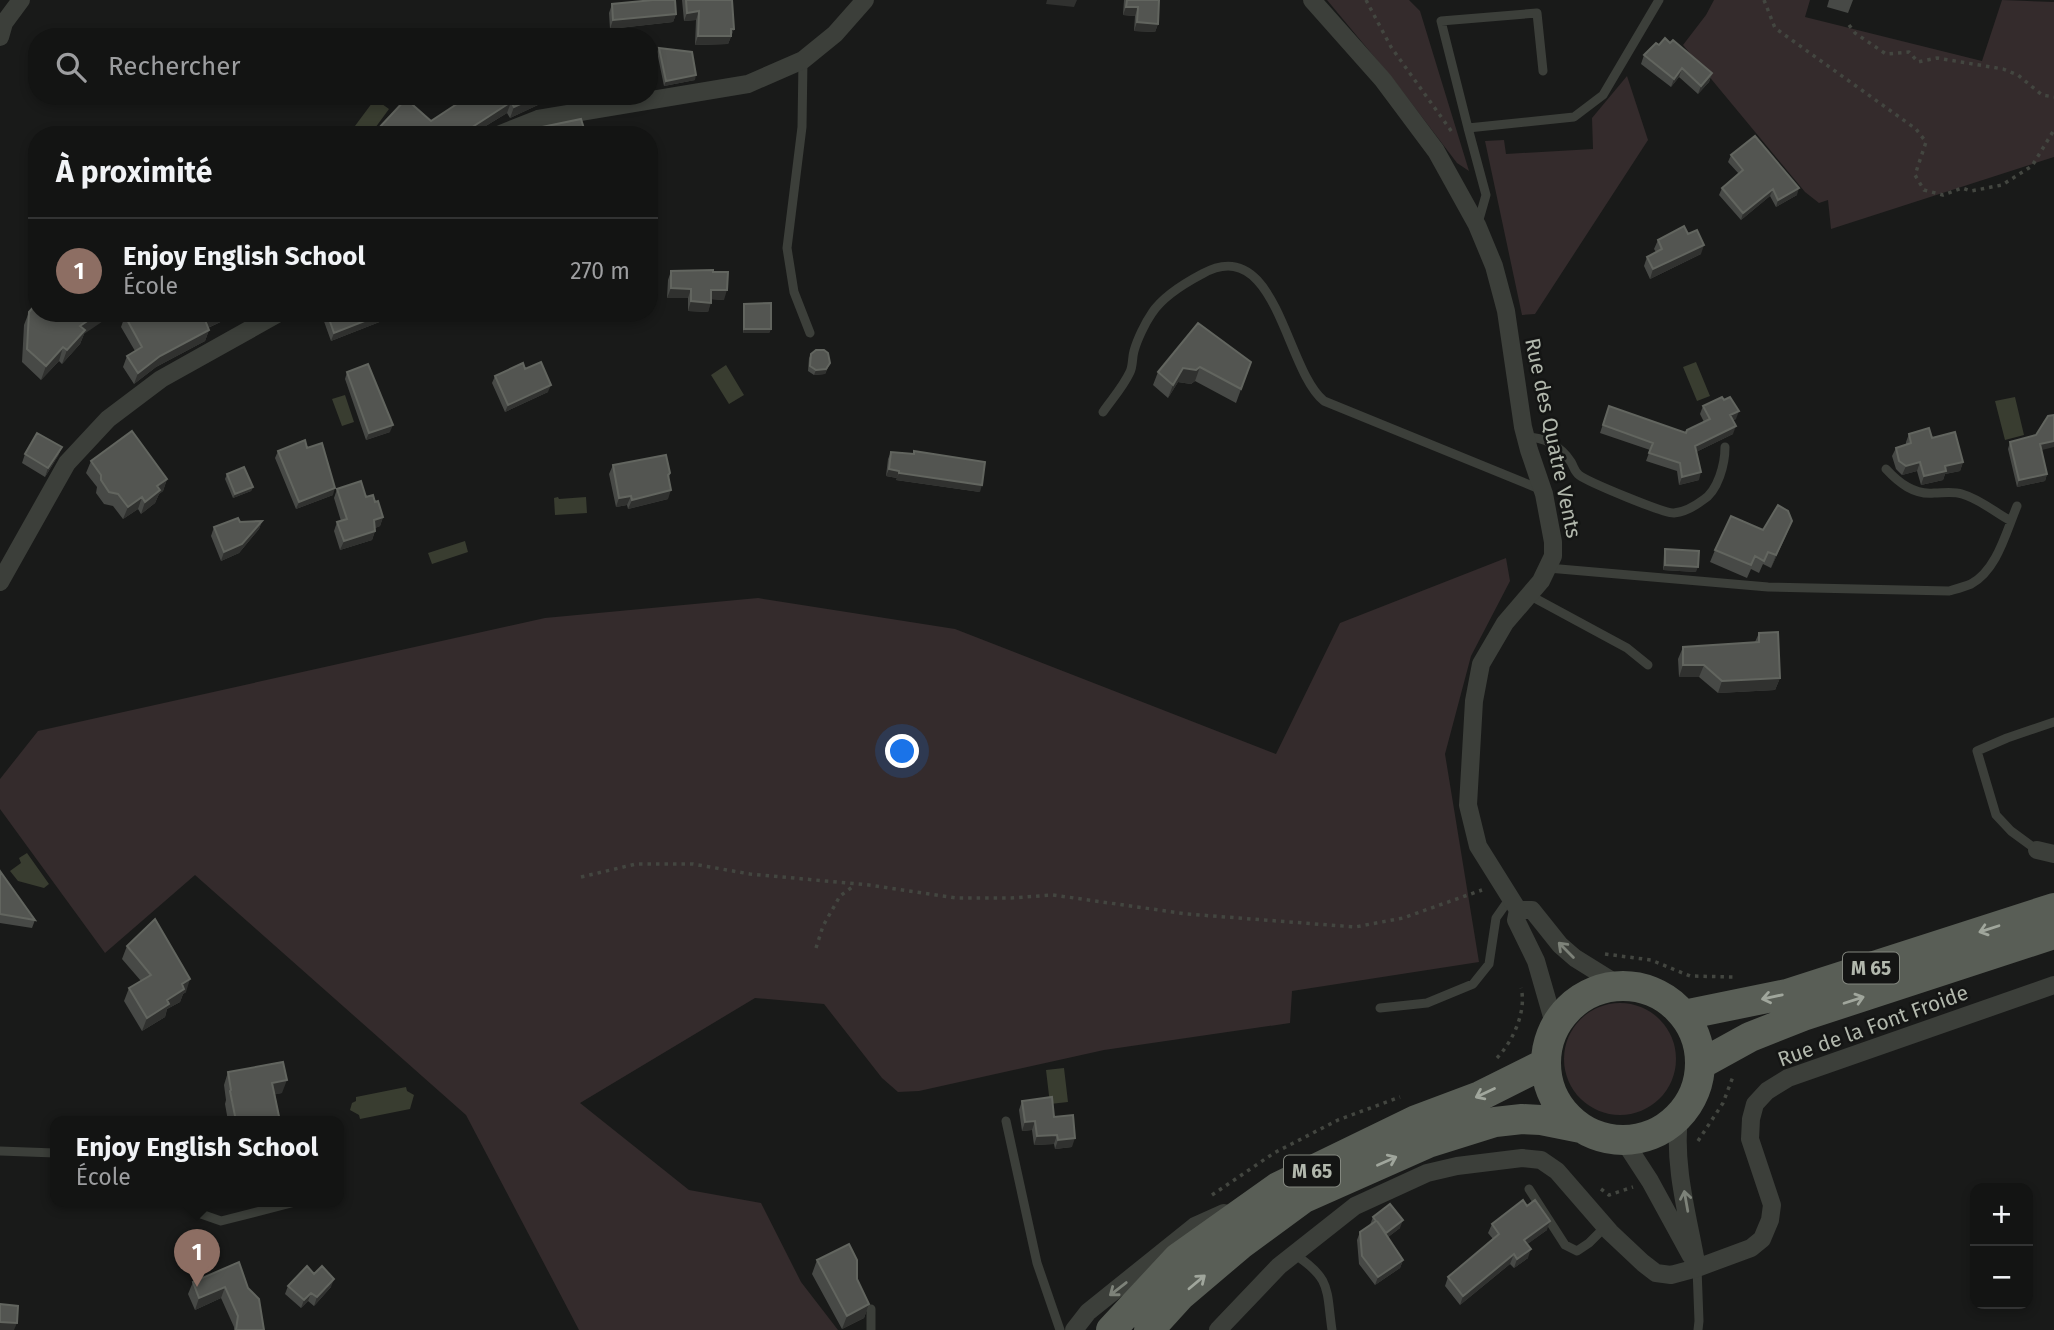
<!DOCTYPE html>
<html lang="fr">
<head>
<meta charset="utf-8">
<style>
  body { margin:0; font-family:"Fira Sans",sans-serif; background:#202121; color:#f1f3f6 }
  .controls { position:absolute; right:21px; bottom:21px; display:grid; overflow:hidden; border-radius:14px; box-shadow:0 4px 10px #0003 }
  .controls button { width:63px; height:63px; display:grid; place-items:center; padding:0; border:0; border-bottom:2px solid #323333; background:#131413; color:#f1f3f6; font:35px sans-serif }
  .you { position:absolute; left:903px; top:752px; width:24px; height:24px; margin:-18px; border:5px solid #fff; border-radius:50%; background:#1a73e8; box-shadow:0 0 0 10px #1a73e833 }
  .badge { display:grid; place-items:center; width:46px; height:46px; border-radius:50%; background:#984edd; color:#fff; font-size:23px; font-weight:700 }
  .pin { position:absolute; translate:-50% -58px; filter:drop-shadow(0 2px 4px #0008) }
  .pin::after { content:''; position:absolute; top:37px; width:24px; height:21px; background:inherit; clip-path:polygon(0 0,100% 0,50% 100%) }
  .popup { position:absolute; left:50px; top:1116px; width:294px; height:91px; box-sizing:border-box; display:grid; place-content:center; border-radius:14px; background:#131413; filter:drop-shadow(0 2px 5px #0005); font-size:23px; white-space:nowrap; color:#9d9ea0 }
  .popup b { font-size:26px; color:#f1f3f6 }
  .popup::after { content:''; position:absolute; left:50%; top:100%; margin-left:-14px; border:14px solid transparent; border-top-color:#131413 }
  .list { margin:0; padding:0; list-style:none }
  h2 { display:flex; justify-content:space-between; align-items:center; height:91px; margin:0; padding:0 28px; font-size:30px }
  h2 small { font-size:23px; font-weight:400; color:#9d9ea0 }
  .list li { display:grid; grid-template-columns:46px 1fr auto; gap:21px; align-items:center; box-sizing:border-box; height:105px; padding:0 28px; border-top:2px solid #323333 }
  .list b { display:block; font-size:26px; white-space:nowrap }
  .list p { margin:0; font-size:23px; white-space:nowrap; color:#9d9ea0 }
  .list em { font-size:23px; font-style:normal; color:#9d9ea0 }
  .icon { flex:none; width:38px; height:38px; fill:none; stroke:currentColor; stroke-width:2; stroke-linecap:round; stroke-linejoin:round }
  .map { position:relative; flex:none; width:2054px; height:1330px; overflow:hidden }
  .search { position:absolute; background:#131413; box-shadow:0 4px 10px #0003; left:28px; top:28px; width:630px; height:77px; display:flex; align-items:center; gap:18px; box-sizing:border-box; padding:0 24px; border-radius:28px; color:#9d9ea0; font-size:26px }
  .panel { position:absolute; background:#131413; box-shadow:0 4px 10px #0003; left:28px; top:126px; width:630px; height:196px; border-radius:28px }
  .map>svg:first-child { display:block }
</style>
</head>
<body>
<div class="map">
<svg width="2054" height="1330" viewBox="0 0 2054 1330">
  <rect width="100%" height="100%" fill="#191a19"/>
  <path fill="#342b2c" d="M1327 0H1409L1420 11 1469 171 1457 163 1396 83Z
    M1714 0H1810L1805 17 1982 61 2002 0 2054 2V157L1831 229 1828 200 1819 203 1805 192 1683 45 1706 15Z
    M1627 76 1648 140 1535 314 1522 315 1485 141 1504 140 1506 154 1593 149 1592 118Z
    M1506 558 1510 581 1471 656 1445 754 1479 962 1292 991 1290 1023 1104 1050 919 1091 898 1092 882 1078 824 1004 755 998 580 1103 689 1190 761 1203 801 1282 838 1330H579L466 1115 195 875 105 953 0 809V779L38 731 545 618 758 598 955 629 1276 754 1340 623Z
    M1564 1059a56 56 0 1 1 112 0a56 56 0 1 1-112 0Z"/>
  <path fill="#393d30" d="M375 99 389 109 370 135H359L352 130Z
    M1696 362 1710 396 1697 401 1683 367Z
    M726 365 744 395 729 404 711 375Z
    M345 395 354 422 342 426 332 399Z
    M2015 397 2024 435 2005 440 1995 401Z
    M558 497 559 499 586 497 587 513 555 515 554 498Z
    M465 541 468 552 432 564 428 553Z
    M27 853 49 884 44 888 18 881 10 871 21 863 19 858Z
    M1064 1068 1068 1102 1050 1104 1046 1070Z
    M406 1087 407 1091 414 1095 410 1109 360 1119 359 1115 350 1110 352 1103 356 1101V1097Z"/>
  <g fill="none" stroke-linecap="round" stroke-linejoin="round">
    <path stroke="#434640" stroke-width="3.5" stroke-dasharray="3.5 5" stroke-linecap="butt" d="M1366 0 1391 47 1452 132
      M1764 0 1775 28 1916 129 1926 142 1915 175 1924 190 1943 195 1962 188 1971 191 2002 185 2032 166 2054 130
      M1849 25 1855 33 1886 54 1909 52 1918 62 1937 58 2003 69 2018 75 2042 95 2054 97
      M581 877 636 864H693L750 874 869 885 956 898H1011L1053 895 1187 914 1355 927 1403 918 1482 890
      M816 948 823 926 840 896 855 885
      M1605 954 1651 960 1690 976 1734 977
      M1497 1058C1513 1041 1527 1011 1521 988
      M1698 1141 1723 1103 1734 1074
      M1601 1189 1609 1195 1633 1187
      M1212 1195 1274 1153 1338 1120 1400 1097"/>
    <path stroke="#3c3f3a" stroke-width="9" d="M803 60 802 127 787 248 794 292 810 333
      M1468 128 1441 21 1537 13 1543 71
      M1478 223 1486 195 1468 128 1574 117 1603 95 1659 0
      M1103 412C1112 399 1123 387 1130 372 1133 366 1132 358 1134 351 1137 340 1145 323 1152 313 1163 296 1185 283 1202 274 1277 232 1285 370 1324 401L1542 490
      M1526 437C1544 437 1561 446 1571 462 1574 467 1574 471 1579 475 1588 482 1665 514 1674 513 1685 512 1695 506 1703 500 1718 491 1725 464 1725 447
      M1886 469C1899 483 1914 495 1934 493 1943 493 1953 491 1962 494 1980 499 1994 512 2011 521
      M1548 568 1768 587 1949 591C1956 589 1964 587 1971 584 1997 570 2006 532 2017 506
      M1529 595 1627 648 1648 665
      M2037 850 2011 831 1996 815 1977 751 2007 738 2054 722
      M1380 1008 1427 1003 1473 984 1489 964 1496 918 1510 898
      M1006 1121 1037 1263 1060 1330
      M0 1151 55 1153
      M1529 1189 1565 1245 1577 1251 1589 1243 1605 1227
      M192 1201 201 1214 221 1221 299 1201
      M1294 1254C1332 1279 1326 1289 1332 1330
      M1697 1268 1699 1321 1698 1330
      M871 1309V1330"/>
    <path stroke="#3c3f3a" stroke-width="18" d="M1312 0 1383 80 1436 151 1477 225 1494 266 1506 311 1523 427 1529 450 1544 494 1553 542V556L1541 581 1505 623 1481 664 1474 701 1468 805 1478 846 1518 910 1516 920 1536 961 1555 1027
      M0 37 4 23 21 0
      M498 135 538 119 748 84 803 60 835 34 865 0
      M0 582 67 463 108 419 161 379 279 313
      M2037 850 2054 854
      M1518 910H1532L1560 945 1575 958 1620 986
      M1679 1118C1673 1167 1689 1220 1697 1268
      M1624 1141 1650 1181 1691 1256
      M1074 1330 1088 1312 1195 1226 1224 1213
      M1218 1330 1279 1266 1355 1206 1427 1173 1457 1166 1522 1158 1541 1160 1557 1171 1610 1232 1643 1263 1656 1273 1671 1275 1697 1268 1751 1248 1762 1239 1770 1220 1772 1205 1750 1139 1751 1119 1755 1104 1767 1091 1788 1078 2054 985"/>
    <path stroke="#595e56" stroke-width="30" d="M1546 1063a77 77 0 1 1 154 0a77 77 0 1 1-154 0Z
      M1684 1015 1787 994 2054 908
      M1701 1064 1750 1037 1803 1016 2054 934
      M1111 1330 1178 1258 1278 1187 1416 1120 1480 1096 1546 1063
      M1149 1330 1181 1295 1240 1245 1304 1198 1428 1143 1495 1122 1522 1119 1541 1120 1581 1128"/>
  </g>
  <path fill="#474946" d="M682 0H732L734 29 728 44 695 45 696 20 684 21Z
    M1124 0H1159L1158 24 1155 32 1134 31 1135 16 1123 15Z
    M1829 0H1853L1848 13 1827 7Z
    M612 4 676 14 673 22 610 29 609 13Z
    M1659 45 1712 73 1709 82 1698 94 1679 77 1671 87 1641 64 1644 55Z
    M659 48 695 80 664 86 657 52Z
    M246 96H256L252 101Z
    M469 96H543L540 104 510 118 507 113 471 135H375L377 130 431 121Z
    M1731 155 1797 195 1776 207 1770 196 1741 220 1719 195 1722 188 1739 174 1728 162Z
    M1688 234 1701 254 1650 279 1644 266 1647 257 1656 252 1654 249 1658 240Z
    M671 271 724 300 711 299 708 312 688 311V298H667L668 280Z
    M744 304 771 329 769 333H743V309Z
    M29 312 63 319 84 334 80 344 62 364 59 361 41 380 22 362 24 325Z
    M130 313H233L231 317 208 328 209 330 205 341 156 367 134 384 123 367 127 356 135 351 121 327 125 316Z
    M321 313H385L382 321 331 341Z
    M811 354 830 363 825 374 814 375 808 371 809 358Z
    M1251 362 1236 403 1195 381 1191 384 1178 382 1168 398 1153 385 1158 372Z
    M525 369 548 392 505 412 492 383 495 376Z
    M347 372 390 432 366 440 345 379Z
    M1609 406 1686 433 1704 422 1700 414 1703 406 1736 419 1733 420V434L1696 452 1699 480 1679 485 1677 471 1646 461 1650 450 1600 433Z
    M1909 434 1932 438 1963 462 1960 471 1945 474 1943 480 1921 485 1917 471 1902 475 1896 469 1892 456 1896 448 1906 445V442Z
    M2010 442 2041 450 2047 474 2045 481 2017 487 2008 449Z
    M62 447 58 456 45 477 22 463 25 454Z
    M307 448 333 495 296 509 275 458 278 451Z
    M914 451 980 492 896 480 897 478 886 476 888 459 891 452 913 454Z
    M91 461 167 479 163 491 159 494 155 503 141 514 138 509 123 519 113 506 104 504 96 493 97 487 86 473Z
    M613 465 670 473 669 478 668 499 628 509 627 505 616 507 609 474Z
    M227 474 253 487 251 491 233 498 225 479Z
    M337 489 366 497 375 502 383 517 380 526 375 528V531L372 540 340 550 334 531 337 522 341 521 334 498Z
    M262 521 259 529 239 553 221 561 211 536 214 527 240 522Z
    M1763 530 1787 533 1771 568 1763 564 1759 573 1751 569 1747 578 1710 562 1715 550Z
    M1665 549 1696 572 1663 570 1664 553Z
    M1759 633 1780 678 1775 690 1718 693 1699 677H1679L1678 659 1683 647 1755 642Z
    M0 871 35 920 32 928 0 923Z
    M127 946 186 992 183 994 180 1002 167 1009 165 1017 142 1031 124 1001 129 988 141 981 122 959Z
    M228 1072 282 1093 275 1094 280 1121H228L225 1104 226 1100 224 1085Z
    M1022 1101 1054 1117 1072 1147 1055 1149 1054 1144 1034 1145 1032 1130 1022 1131 1019 1110Z
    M1373 1217 1400 1228 1388 1237 1403 1260 1400 1268 1375 1285 1359 1264 1357 1240 1360 1232 1370 1225Z
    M1492 1224 1547 1230 1527 1244 1528 1258 1514 1268 1510 1264 1460 1305 1445 1286 1448 1277 1493 1239 1488 1233Z
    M817 1260 857 1279 869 1304 864 1318 842 1329 812 1274Z
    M314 1274 331 1287 314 1306 308 1301 301 1308 285 1294 288 1286Z
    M193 1282 248 1288 264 1330H234V1327L221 1298 195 1310 188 1294Z"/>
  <path fill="#30312f" d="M1047 0H1077L1074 7 1046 4Z
    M1126 7H1138L1135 16 1123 15Z
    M699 11 696 20 684 21 687 13Z
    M676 14 673 22 610 29 613 20Z
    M1137 22 1158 24 1155 32 1134 31Z
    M731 29H734L728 44 695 45 698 36Z
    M1682 68 1679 77 1671 87 1674 79Z
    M1712 73 1709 82 1698 94 1701 86Z
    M696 75 695 80 664 86 666 81Z
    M538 96H543L540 104 510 118 514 107Z
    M511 102 507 113 471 135H460Z
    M1799 188 1797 195 1776 207 1778 200Z
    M1773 189 1770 196 1741 220 1743 213Z
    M1704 245 1701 254 1650 279 1653 269Z
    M671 288 691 289 688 298H667Z
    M711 290H727L724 300 708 299Z
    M691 301 711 303 708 312 688 311Z
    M99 313H115L84 334 80 344 62 364 67 350 80 326Z
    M219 313H233L231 317 201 331 205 320Z
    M385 313 382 321 331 341 334 333Z
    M744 329H771L769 333H743Z
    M209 330 205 341 156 367 134 384 138 373 160 356Z
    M63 347 59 361 41 380 46 366Z
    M830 363 825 374 814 375 816 370Z
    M1200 367 1195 381 1191 384 1178 382 1168 398 1173 385 1183 368Z
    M551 385 548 392 505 412 508 405Z
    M1739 411 1736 419 1728 423 1730 415Z
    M393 425 390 432 366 440 369 433Z
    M1736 426 1733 434 1692 454 1695 446Z
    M2054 441V447L2038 451 2040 444Z
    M62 447 58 456 45 477 48 468Z
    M1920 462 1917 471 1902 475 1906 466Z
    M1963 462 1960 471 1945 474 1943 480 1921 485 1924 476 1945 466Z
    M889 469 899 471 897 478 886 476Z
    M1701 472 1699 480 1679 485 1682 477Z
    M899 473 982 485 980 492 896 480Z
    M2047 474 2045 481 2017 487 2019 480Z
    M167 479 163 491 159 494 155 503 141 514 145 502 157 486Z
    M253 487 251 491 233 498 235 494Z
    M335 488 333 495 296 509 299 502Z
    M671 490 668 499 628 509 632 500Z
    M631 496 627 505 616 507 619 498Z
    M142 497 138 509 123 519 128 507Z
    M383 517 380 526 371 530 374 520Z
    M262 521 259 529 239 553 221 561 224 552Z
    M1792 521 1787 533 1771 568 1776 555Z
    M375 531 372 540 340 550 344 541Z
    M1665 565 1698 567 1696 572 1663 570Z
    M1683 665H1704L1699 677H1679Z
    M1780 678 1775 690 1718 693 1722 681Z
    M190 979 186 992 183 994 180 1002 167 1009 165 1017 142 1031 147 1018 167 1000 182 984Z
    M287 1080 282 1093 268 1096 272 1083Z
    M1035 1121 1032 1130 1022 1131 1025 1122Z
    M1057 1135 1054 1144 1034 1145 1037 1136Z
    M1075 1138 1072 1147 1055 1149 1058 1140Z
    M1403 1220 1400 1228 1383 1241 1386 1233Z
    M1550 1221 1547 1230 1521 1249 1524 1240Z
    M1531 1249 1528 1258 1514 1268 1517 1259Z
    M1514 1254 1510 1264 1460 1305 1463 1296Z
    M1403 1260 1400 1268 1375 1285 1378 1277Z
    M334 1279 331 1287 314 1306 317 1297Z
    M225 1287 221 1298 195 1310 199 1298Z
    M311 1293 308 1301 301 1308 304 1300Z
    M869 1304 864 1318 842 1329 847 1316Z
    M0 1322 17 1323 14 1330H0Z"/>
  <path fill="#535551" stroke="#62655f" stroke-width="2" d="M653 0H675L676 14 613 20 612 4Z
    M686 0H732L734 29H731V36H698L699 11 687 13Z
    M1127 0H1159L1158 24 1137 22 1138 7H1126Z
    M581 31 582 37H533Z
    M1665 38 1670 43 1673 40 1712 73 1701 86 1682 68 1674 79 1644 55 1656 43 1659 45Z
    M659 48 692 52 696 75 666 81Z
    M469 96H538L514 107 511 102 460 135H382L377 130 406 99 431 121Z
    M581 119 586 135H545L542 127Z
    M1755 136 1799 188 1778 200 1773 189 1743 213 1722 188 1743 170 1731 155Z
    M1684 226 1688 234 1697 230 1704 245 1653 269 1647 257 1662 249 1658 240Z
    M713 270V272H728L727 290H711V303L691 301V289L671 288V271Z
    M37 303V313H57L63 319 68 313H99L80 326 85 330 67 350 63 347 46 366 27 349 29 312Z
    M771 303V329H744V304Z
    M130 313H219L205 320 209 330 160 356 138 373 127 356 142 347 125 316Z
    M327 313H385L334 333Z
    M1198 323 1251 362 1241 389 1200 367 1196 370 1183 368 1173 385 1158 372Z
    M816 350H824L828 353 830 363 826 369 816 370 810 366 811 354Z
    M541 362 551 385 508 405 495 376 523 363 525 369Z
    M368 364 393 425 369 433 347 372Z
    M1722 397 1724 400 1730 397 1739 411 1730 415 1736 426 1695 446 1701 472 1682 477 1680 463 1649 453 1653 443 1603 425 1609 406 1686 433 1687 430 1710 419 1703 406Z
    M2054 415V441L2040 444 2047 474 2019 480 2010 442 2036 435 2048 416Z
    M1929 428 1932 438 1955 432 1963 462 1945 466 1946 471 1924 476 1920 462 1906 466 1899 461 1896 448 1911 443 1909 434Z
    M132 431 167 479 157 486 160 490 145 502 142 497 128 507 118 494 109 492 101 480V475L91 461Z
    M37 433 62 447 48 468 25 454Z
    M305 440 307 448 322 443 335 488 299 502 278 451Z
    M914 451 985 462 982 485 899 473V471L889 469 891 452 914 454Z
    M666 455 670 473 668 475 671 490 632 500 631 496 619 498 613 465Z
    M244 467 253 487 235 494 227 474Z
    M361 481 366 497 373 495 375 502 378 501 383 517 374 520 375 531 344 541 337 522 347 519 337 489Z
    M1778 505 1788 511 1792 521 1776 555 1768 552 1764 561 1755 556 1751 565 1715 550 1731 516 1763 530Z
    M238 518 240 522 262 521 242 544 224 552 214 527Z
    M1665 549 1699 551 1698 567 1665 565Z
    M1778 632 1780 678 1722 681 1704 665H1683V647L1759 642V633Z
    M0 871 35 920 0 914Z
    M155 919 190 979 182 984 184 989 167 1000 169 1004 147 1018 129 988 151 975 127 946Z
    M283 1062 287 1080 272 1083 280 1121H236L230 1091 231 1090 228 1072Z
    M1052 1097 1054 1117 1073 1115 1075 1138 1058 1140 1057 1135 1037 1136 1035 1121 1025 1122 1022 1101Z
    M1523 1200 1527 1206 1535 1200 1550 1221 1524 1240 1531 1249 1517 1259 1514 1254 1463 1296 1448 1277 1499 1234 1492 1224Z
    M1390 1204 1403 1220 1386 1233 1377 1221 1403 1260 1378 1277 1362 1256 1360 1232 1376 1221 1373 1217Z
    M849 1244 857 1260V1279L869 1304 847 1316 817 1260Z
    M239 1262 248 1288 259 1299 264 1330H236L238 1316 225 1287 199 1298 193 1282Z
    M307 1266 314 1274 322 1266 334 1279 317 1297 311 1293 304 1300 288 1286Z
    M0 1304 18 1306 17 1323 0 1322Z"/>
  <defs><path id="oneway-shaft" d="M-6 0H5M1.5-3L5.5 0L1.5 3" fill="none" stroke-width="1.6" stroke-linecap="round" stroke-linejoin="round" transform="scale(1.75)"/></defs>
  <g stroke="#a0a69c">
    <use href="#oneway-shaft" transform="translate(1989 929) rotate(162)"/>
    <use href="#oneway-shaft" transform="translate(1772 997) rotate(168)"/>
    <use href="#oneway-shaft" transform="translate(1854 1000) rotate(-18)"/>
    <use href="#oneway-shaft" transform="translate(1485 1093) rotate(155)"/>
    <use href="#oneway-shaft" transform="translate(1387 1161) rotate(-24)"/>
    <use href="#oneway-shaft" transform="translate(1197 1282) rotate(-40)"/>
  </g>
  <g stroke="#7d8279">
    <use href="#oneway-shaft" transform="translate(1566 950) rotate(-135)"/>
    <use href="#oneway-shaft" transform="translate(1686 1201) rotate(-100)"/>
    <use href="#oneway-shaft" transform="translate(1118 1289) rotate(142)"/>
  </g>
  <g text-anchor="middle" stroke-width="5" stroke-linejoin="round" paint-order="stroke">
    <g fill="#141514" stroke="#83877f" stroke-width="2">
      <rect x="1843" y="952.5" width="56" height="31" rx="5"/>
      <rect x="1284" y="1155.5" width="56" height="31" rx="5"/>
    </g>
    <g font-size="19" font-weight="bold" fill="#b2b8ad">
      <text x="1871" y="975">M 65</text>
      <text x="1312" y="1178">M 65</text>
    </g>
    <g font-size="21" fill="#b2b8ad" stroke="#141514">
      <text transform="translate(1553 438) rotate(78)" y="7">Rue des Quatre Vents</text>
      <text transform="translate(1873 1026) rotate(-20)" y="7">Rue de la Font Froide</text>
    </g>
  </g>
</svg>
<div class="controls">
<button>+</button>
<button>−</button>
</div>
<div class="you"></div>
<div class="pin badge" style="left:197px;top:1287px;background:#8d6e63">1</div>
<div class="popup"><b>Enjoy English School</b>École</div>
<div class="search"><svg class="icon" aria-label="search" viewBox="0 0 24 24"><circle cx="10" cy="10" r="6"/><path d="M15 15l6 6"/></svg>Rechercher</div>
<section class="panel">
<h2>À proximité<small></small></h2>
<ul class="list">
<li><span class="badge" style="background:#8d6e63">1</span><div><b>Enjoy English School</b><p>École</p></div><em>270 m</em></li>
</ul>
</section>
</div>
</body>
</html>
